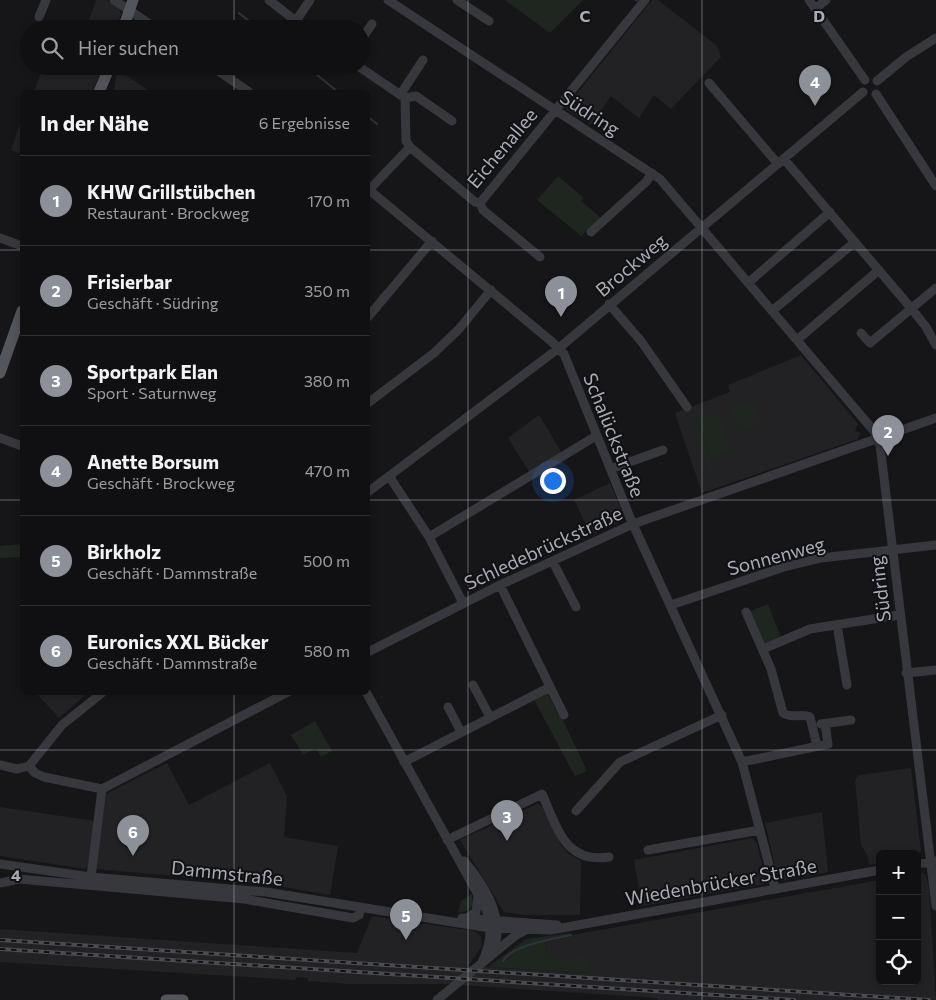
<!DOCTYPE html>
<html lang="de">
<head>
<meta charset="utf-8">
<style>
  body { margin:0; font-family:Commissioner,sans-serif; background:#1e1e20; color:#f1f3f6 }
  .controls { position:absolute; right:15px; bottom:15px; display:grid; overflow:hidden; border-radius:8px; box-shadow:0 2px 8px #0003 }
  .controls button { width:45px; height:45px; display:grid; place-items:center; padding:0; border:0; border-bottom:1px solid #303032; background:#101012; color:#f1f3f6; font:25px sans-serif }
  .you { position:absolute; left:552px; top:480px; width:18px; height:18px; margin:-12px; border:4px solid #fff; border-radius:50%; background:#1a73e8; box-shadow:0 0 0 8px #1a73e833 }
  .badge { display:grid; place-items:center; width:32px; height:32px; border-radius:50%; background:#8c9099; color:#fff; font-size:16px; font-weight:700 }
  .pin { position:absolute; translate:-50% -41px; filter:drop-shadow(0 1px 2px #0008) }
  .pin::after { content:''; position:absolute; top:26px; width:18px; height:15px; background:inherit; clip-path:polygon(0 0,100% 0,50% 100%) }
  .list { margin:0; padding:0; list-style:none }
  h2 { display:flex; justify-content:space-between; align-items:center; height:65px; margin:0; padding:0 20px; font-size:21px }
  h2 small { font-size:16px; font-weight:400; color:#9c9d9f }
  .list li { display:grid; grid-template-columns:32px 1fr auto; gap:15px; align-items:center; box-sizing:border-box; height:90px; padding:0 20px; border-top:1px solid #303032 }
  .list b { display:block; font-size:19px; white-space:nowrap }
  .list p { margin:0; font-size:16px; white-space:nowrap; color:#9c9d9f }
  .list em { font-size:16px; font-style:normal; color:#9c9d9f }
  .icon { flex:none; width:28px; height:28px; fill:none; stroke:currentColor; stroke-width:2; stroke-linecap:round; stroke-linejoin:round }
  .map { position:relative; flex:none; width:936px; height:1000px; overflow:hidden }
  .search { position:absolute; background:#101012; box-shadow:0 2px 8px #0003; left:20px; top:20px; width:350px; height:55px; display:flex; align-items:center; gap:12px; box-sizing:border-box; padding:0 18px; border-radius:28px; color:#9c9d9f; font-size:19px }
  .panel { position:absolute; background:#101012; box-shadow:0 2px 8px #0003; left:20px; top:90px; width:350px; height:605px; border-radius:8px }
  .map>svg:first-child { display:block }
</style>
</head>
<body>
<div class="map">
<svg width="936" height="1000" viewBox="0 0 936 1000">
  <rect width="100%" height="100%" fill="#161618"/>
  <path fill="#222225" d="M96 0H106L119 7 121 14 116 29H73L76 22 87 26Z
    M652 0H658L717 46 721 57 671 109 654 95 639 118 611 96 591 125 567 110V106Z
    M43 66H102L93 92H34Z
    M117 69 151 92H114Z
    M22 118V154L11 150Z
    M801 355 858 424 855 431 860 433 858 439 702 493 675 413 730 392 728 385Z
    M539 415 562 453 529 472 508 438Z
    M610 483 623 514 621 521 591 535 574 500Z
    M89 692 59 718 36 693V692Z
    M167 763 189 805 270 763 287 796 284 837 338 846 330 895 266 884 95 869 106 794Z
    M911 768 921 851 917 855 880 854V863L869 865 868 857 861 845 855 780 859 775Z
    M537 804 543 807 561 845 569 854 581 861 580 915H524L504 912 460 840Z
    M0 807 95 821 88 867 85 869 0 856Z
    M822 812 828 872 781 881 778 879 765 823Z
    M752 838 757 843 766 881 764 884 642 906 634 860Z
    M923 873 926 876 929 889 936 1000H657V998L445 984H348L308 981V978L296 977 295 980 0 962V929L357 953 372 916 474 931 481 936 482 946 468 966 589 973 552 959 547 955 545 942 572 935 880 880V981H917V874Z"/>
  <path fill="#1e261f" d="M505 0H583L550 33Z
    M558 176 584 198 581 201 601 218 581 236 537 200Z
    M744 401 745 404 753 401 761 423 739 431 730 406Z
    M717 410 731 451 711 458 697 418Z
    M696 418 716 476 711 477 691 420Z
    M22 544V557L0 558V546Z
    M768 604 781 637 764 644 748 612Z
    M546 691 560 718H562L587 771 575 776 534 700 536 697Z
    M315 721 332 751 321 757 316 748 303 755 291 735Z
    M472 894 473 905 469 910 458 913 461 901Z
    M570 933 571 936 545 942 547 954H552V959L586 956 589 973 488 967 526 939Z"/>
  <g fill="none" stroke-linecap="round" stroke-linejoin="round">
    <path stroke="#2c353c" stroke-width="2" d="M636 0H637
      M239 13 259 29
      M306 66 338 92
      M368 117 377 124
      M503 961C512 945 553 939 571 935"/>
    <path stroke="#37383d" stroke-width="9" d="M114 0 157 29
      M269 0 306 29
      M388 0 660 179 874 431 880 445 936 906
      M457 0 489 21
      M809 0 865 80
      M816 8 826 0
      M39 17 46 0
      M296 21 310 0
      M361 40 372 24
      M211 66 249 92
      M358 66 405 98 406 141 410 147 475 202 480 203
      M877 81 906 57 936 38
      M709 83 778 164
      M876 94 936 186
      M400 95 423 60
      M405 98 416 96 452 121
      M784 159 911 308 926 327 936 345
      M368 189 551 341 564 354 631 520 742 762 775 888
      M368 191 410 147
      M480 203 645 0
      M480 203 483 210 540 257
      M591 232 646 182 652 173
      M0 238 22 246
      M748 283 830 212
      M609 304 641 341 687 407
      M772 311 855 242
      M368 317 432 241
      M861 333 870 343 936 288
      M797 340 879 270
      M368 403 434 353 459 329 491 290
      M0 438 22 446
      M610 469 663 450
      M389 476 429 537 463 603
      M368 492 559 348 863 92
      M429 537 596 436
      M553 562 576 607
      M500 585 564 715
      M671 605 784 567 821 558 936 545
      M746 612 771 669 783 713C791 719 802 713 810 717L817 746
      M837 625 847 685
      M763 649 810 629 899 615
      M368 652 500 585 633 524 936 418
      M906 673 936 670
      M473 685 490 717
      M366 692 486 909C493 927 490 946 482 962
      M448 707 461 732
      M821 724 851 720
      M404 762 550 687
      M742 762 828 744 825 724
      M0 765 17 769 29 766 62 725 103 692
      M29 766 35 773 44 777 102 789 288 692
      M576 811 620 762 722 715
      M447 840 542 794C557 826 564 864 609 857
      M648 850 760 830
      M464 861C486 887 509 924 490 957
      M0 864 91 877 266 892 490 928 551 930 880 870
      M917 864 936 861
      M91 877 102 789
      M0 883 19 879 244 899 353 918 359 915 361 908
      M462 918 557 925
      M467 918 476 912 478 896
      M437 1000 516 935 524 931"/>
    <path stroke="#53555c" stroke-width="11" d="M123 29 133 0
      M99 92 110 66
      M0 373 22 311
      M166 1000H183"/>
    <g stroke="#4a4c52" stroke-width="4">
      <path id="rail" d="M0 940 929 1000
        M0 949 794 1000"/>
    </g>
    <use href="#rail" stroke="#111113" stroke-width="2" stroke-dasharray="5.5" stroke-linecap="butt"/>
  </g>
  <path fill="none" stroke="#a8adb8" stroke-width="1" stroke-opacity="0.55" d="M234 0V29M468 0V1000M702 0V1000M234 66V92M0 250H22M368 250H936M0 500H22M368 500H936M234 692V1000M0 750H936"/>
  <g text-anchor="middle" stroke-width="4" stroke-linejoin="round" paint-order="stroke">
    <g font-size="19" fill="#a8adb8" stroke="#111113">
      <text transform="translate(590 113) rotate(33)" y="7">Südring</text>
      <text transform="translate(502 148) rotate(-50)" y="7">Eichenallee</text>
      <text transform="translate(631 265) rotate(-40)" y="7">Brockweg</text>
      <text transform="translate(614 435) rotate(68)" y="7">Schalückstraße</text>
      <text transform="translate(543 548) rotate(-25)" y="7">Schledebrückstraße</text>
      <text transform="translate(776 556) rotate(-15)" y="7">Sonnenweg</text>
      <text transform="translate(880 589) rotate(-97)" y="7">Südring</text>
      <text transform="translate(227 873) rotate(6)" y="7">Dammstraße</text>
      <text transform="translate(721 882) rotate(-10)" y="7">Wiedenbrücker Straße</text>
    </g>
  </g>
  <g font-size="16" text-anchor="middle" font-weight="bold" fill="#a8adb8" stroke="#111113" stroke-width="4" stroke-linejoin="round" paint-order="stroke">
    <text x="585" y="22">C</text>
    <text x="819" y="22">D</text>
    <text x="16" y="881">4</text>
  </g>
</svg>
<div class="controls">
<button>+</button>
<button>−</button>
<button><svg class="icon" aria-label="locate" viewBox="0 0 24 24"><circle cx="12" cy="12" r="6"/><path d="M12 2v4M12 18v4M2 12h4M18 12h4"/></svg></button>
</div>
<div class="you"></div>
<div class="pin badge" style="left:561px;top:317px">1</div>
<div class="pin badge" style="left:888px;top:456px">2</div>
<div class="pin badge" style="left:507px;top:841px">3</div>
<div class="pin badge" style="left:815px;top:106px">4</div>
<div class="pin badge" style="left:406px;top:940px">5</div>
<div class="pin badge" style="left:133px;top:856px">6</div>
<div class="search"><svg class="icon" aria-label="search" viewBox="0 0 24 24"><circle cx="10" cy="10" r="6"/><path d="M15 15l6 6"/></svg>Hier suchen</div>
<section class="panel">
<h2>In der Nähe<small>6 Ergebnisse</small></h2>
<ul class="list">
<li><span class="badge">1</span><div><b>KHW Grillstübchen</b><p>Restaurant · Brockweg</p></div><em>170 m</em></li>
<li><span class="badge">2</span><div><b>Frisierbar</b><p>Geschäft · Südring</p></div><em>350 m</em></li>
<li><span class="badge">3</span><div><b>Sportpark Elan</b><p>Sport · Saturnweg</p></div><em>380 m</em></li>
<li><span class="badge">4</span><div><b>Anette Borsum</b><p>Geschäft · Brockweg</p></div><em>470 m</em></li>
<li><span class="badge">5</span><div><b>Birkholz</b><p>Geschäft · Dammstraße</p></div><em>500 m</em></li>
<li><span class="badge">6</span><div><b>Euronics XXL Bücker</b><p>Geschäft · Dammstraße</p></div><em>580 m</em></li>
</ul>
</section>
</div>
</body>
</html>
